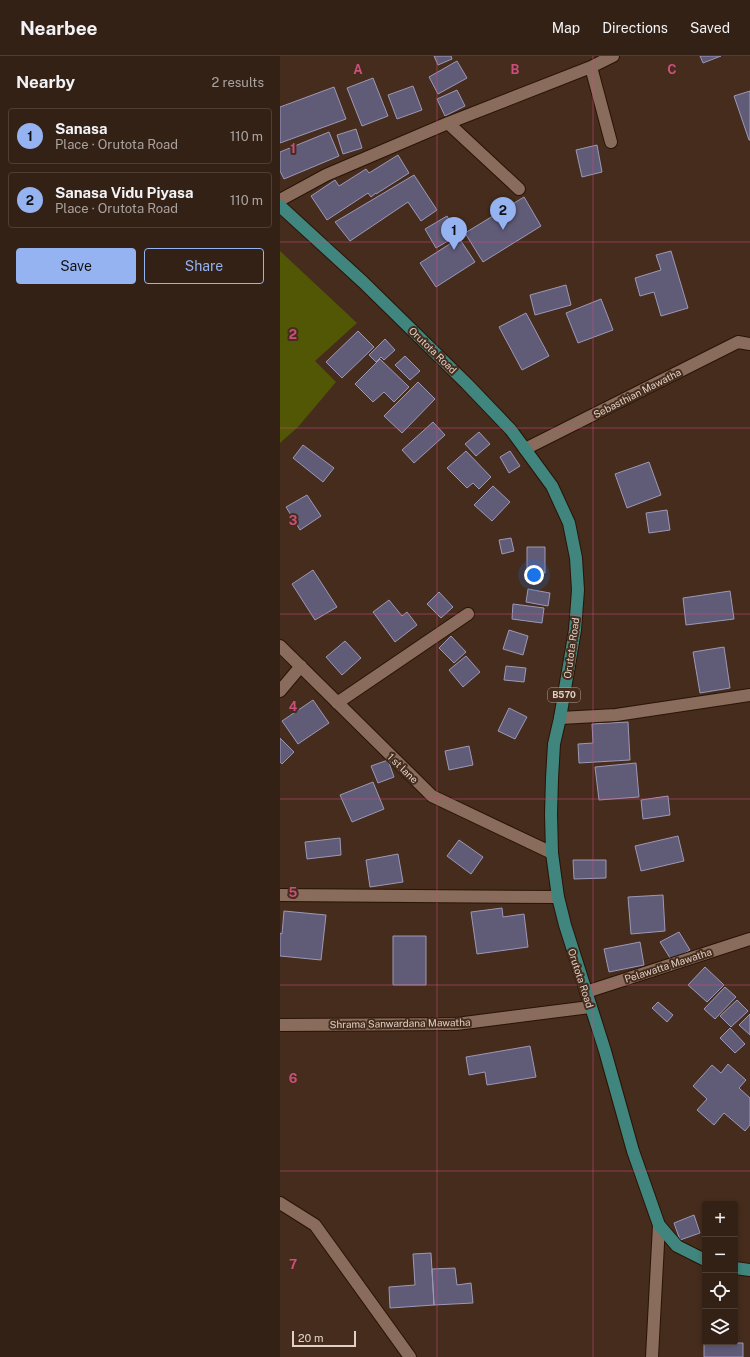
<!DOCTYPE html>
<html lang="en">
<head>
<meta charset="utf-8">
<style>
  body { margin:0; font-family:"Public Sans",sans-serif; background:#3c291e; color:#f1f3f6 }
  .controls { position:absolute; right:12px; bottom:12px; display:grid; overflow:hidden; border-radius:4px; box-shadow:0 2px 6px #0003 }
  .controls button { width:36px; height:36px; display:grid; place-items:center; padding:0; border:0; border-bottom:1px solid #4e3e34; background:#342115; color:#f1f3f6; font:20px sans-serif }
  .scale { position:absolute; left:12px; bottom:10px; width:64px; box-sizing:border-box; padding-left:4px; border:2px solid #e0d0c6; border-top:0; font-size:11px; line-height:14px; white-space:nowrap; color:#e0d0c6; -webkit-text-stroke:3px #452c1c; paint-order:stroke }
  .you { position:absolute; left:254px; top:519px; width:14px; height:14px; margin:-10px; border:3px solid #fff; border-radius:50%; background:#1a73e8; box-shadow:0 0 0 6px #1a73e833 }
  .badge { display:grid; place-items:center; width:26px; height:26px; border-radius:50%; background:#95b2f1; color:#111; font-size:13px; font-weight:700 }
  .pin { position:absolute; translate:-50% -33px; filter:drop-shadow(0 1px 2px #0008) }
  .pin::after { content:''; position:absolute; top:21px; width:14px; height:12px; background:inherit; clip-path:polygon(0 0,100% 0,50% 100%) }
  .list { margin:0; padding:0; list-style:none }
  h2 { display:flex; justify-content:space-between; align-items:center; height:52px; margin:0; padding:0 16px; font-size:17px }
  h2 small { font-size:13px; font-weight:400; color:#a9a3a0 }
  .list li { display:grid; grid-template-columns:26px 1fr auto; gap:12px; align-items:center; box-sizing:border-box; height:56px; margin:0 8px 8px; padding:0 8px; border:1px solid #4e3e34; border-radius:4px }
  .list b { display:block; font-size:15px; white-space:nowrap }
  .list p { margin:0; font-size:13px; white-space:nowrap; color:#a9a3a0 }
  .list em { font-size:13px; font-style:normal; color:#a9a3a0 }
  .actions { display:flex; gap:8px; padding:12px 16px }
  .actions a { flex:1; padding:9px 0; border:1px solid #95b2f1; border-radius:4px; text-align:center; font-size:14px; color:#95b2f1 }
  .actions .main { background:#95b2f1; color:#111 }
  .icon { flex:none; width:22px; height:22px; fill:none; stroke:currentColor; stroke-width:2; stroke-linecap:round; stroke-linejoin:round }
  .map { position:relative; flex:none; width:470px; height:1301px; overflow:hidden }
  header { display:flex; align-items:center; gap:24px; box-sizing:border-box; height:56px; padding:0 20px; background:#342115; border-bottom:1px solid #4e3e34 }
  header strong { font-size:19px }
  nav { display:flex; gap:22px; margin-inline-start:auto; font-size:14px }
  main { display:flex }
  aside { flex:1; background:#342115 }
  .map>svg:first-child { display:block }
</style>
</head>
<body>
<header>
<strong>Nearbee</strong>
<nav><a>Map</a><a>Directions</a><a>Saved</a></nav>
</header>
<main>
<aside>
<h2>Nearby<small>2 results</small></h2>
<ul class="list">
<li><span class="badge">1</span><div><b>Sanasa</b><p>Place · Orutota Road</p></div><em>110 m</em></li>
<li><span class="badge">2</span><div><b>Sanasa Vidu Piyasa</b><p>Place · Orutota Road</p></div><em>110 m</em></li>
</ul>
<div class="actions"><a class="main">Save</a><a>Share</a></div>
</aside>
<div class="map">
<svg width="470" height="1301" viewBox="0 0 470 1301">
  <rect width="100%" height="100%" fill="#452c1c"/>
  <path fill="#515705" d="M0 195 77 267 35 305 56 326 18 371 0 387Z"/>
  <path fill="#605c78" stroke="#9d98b7" d="M154 0H171L172 3 158 9Z
    M420 0H441L423 7Z
    M177 5 187 22 158 38 149 21Z
    M93 22 108 60 82 70 67 32Z
    M133 30 142 54 117 63 108 39Z
    M54 31 66 63 0 87V51Z
    M177 34 185 50 165 60 157 43Z
    M470 35V84H469L454 40Z
    M76 73 82 92 63 98 57 79Z
    M49 76 59 100 4 123 0 115V96Z
    M317 89 322 116 302 121 296 94Z
    M118 99 129 117 96 138V137L91 141 88 137 47 164 31 140 55 124 59 130 86 113 89 117Z
    M134 119 157 154 141 165 128 146 70 185 55 166Z
    M244 141 261 170 203 206 185 177Z
    M167 160 171 167 178 163 185 175 156 192 145 173Z
    M179 182 195 206 156 231 140 207Z
    M391 195 408 252 381 260 374 236 360 240 355 222 381 214 376 199Z
    M286 229 291 249 255 259 250 239Z
    M321 243 333 274 298 287 286 257Z
    M246 257 269 300 242 314 219 271Z
    M78 275 94 291 62 322 46 306Z
    M105 283 115 294 104 304 101 301 96 306 89 299Z
    M125 300 140 315 130 324 115 309Z
    M100 303 129 331 114 346 104 336 93 346 75 328Z
    M138 326 155 343 122 377 104 360Z
    M153 366 165 379 134 407 122 394Z
    M199 376 210 388 196 400 185 388Z
    M23 389 54 412 43 426 13 402Z
    M186 395 211 421 199 433 193 427 187 432 167 412Z
    M230 395 240 410 229 417 220 401Z
    M369 406 381 439 347 452 335 418Z
    M213 430 230 446 212 465 194 449Z
    M27 439 41 460 20 474 6 451Z
    M387 454 390 474 369 477 366 457Z
    M231 482 234 495 222 498 219 484Z
    M247 491H265V517H247Z
    M33 514 57 551 35 564 12 528Z
    M248 533 270 537 268 550 246 546Z
    M450 535 454 563 406 569 403 542Z
    M159 536 173 551 161 562 147 548Z
    M109 544 122 560 127 556 137 569 115 586 93 556Z
    M233 548 264 552 262 567 232 563Z
    M229 574 248 580 243 599 223 593Z
    M171 580 186 596 174 607 159 592Z
    M65 585 81 602 62 619 46 601Z
    M444 591 450 632 420 637 413 596Z
    M186 600 200 616 183 631 169 614Z
    M226 610 246 612 244 626 224 624Z
    M33 644 49 667 18 688 2 665Z
    M229 652 247 661 235 683 218 675Z
    M348 666 350 704 299 707 298 688 313 687 312 668Z
    M0 682 14 696 2 708 0 706Z
    M189 690 193 709 169 714 165 695Z
    M108 704 114 721 98 727 91 710Z
    M356 707 359 741 319 744 315 711Z
    M93 726 104 753 72 766 60 739Z
    M388 740 390 759 363 763 361 744Z
    M398 780 404 805 361 815 355 790Z
    M60 782 61 799 27 803 25 786Z
    M179 784 203 801 191 818 167 800Z
    M118 798 123 826 90 831 86 804Z
    M293 804H326V822L294 823Z
    M383 839 385 875 351 878 348 841Z
    M222 852 223 861 244 858 248 891 197 898 191 856Z
    M4 855 46 859 41 904 0 900V877L2 878Z
    M399 876 410 894 392 905 380 886Z
    M113 880H146V929H113Z
    M360 886 364 909 329 916 324 893Z
    M425 911 444 929 427 946 408 929Z
    M445 931 456 941 435 963 424 953Z
    M457 944 468 955 451 971 440 960Z
    M378 946 393 959 387 966 372 952Z
    M470 958V979L459 969Z
    M450 972 465 988 455 997 440 982Z
    M250 990 256 1021 207 1029 205 1016 189 1019 186 1001Z
    M448 1008 466 1024 459 1032 470 1042V1069L465 1075 444 1057 434 1069 417 1054 427 1043 413 1030 432 1009 441 1017Z
    M414 1159 420 1177 400 1184 394 1167Z
    M151 1197 154 1249 110 1252 109 1231 135 1229 133 1198Z
    M175 1212 177 1229 191 1227 193 1247 154 1249 152 1213Z
    M424 1287H463V1301H424Z"/>
  <g fill="none" stroke-linecap="round" stroke-linejoin="round">
    <g stroke="#2a1405" stroke-width="14">
      <path id="minor" d="M311 11 331 86
        M168 67 239 133
        M0 144 46 119 168 67 311 11 333 0
        M245 393 458 286 470 288
        M0 590 152 740 272 797
        M0 635 21 610
        M57 647 188 558
        M280 662 336 659 470 639
        M0 839 278 841
        M306 936 470 883
        M0 969 176 968 310 951
        M0 1147 35 1169 130 1301
        M372 1301 379 1169"/>
    </g>
    <g stroke="#2a1405" stroke-width="14">
      <path id="major" d="M0 150 83 226 187 328 231 374 272 430 289 467 296 502 298 534 295 574 280 662 274 688 272 722 271 758 272 797 278 841 285 869 325 995 353 1095 379 1169 397 1190 425 1204
        M455 1212 470 1214"/>
    </g>
    <use href="#minor" stroke="#896c5b" stroke-width="12"/>
    <use href="#major" stroke="#40867f" stroke-width="12"/>
  </g>
  <path fill="none" stroke="#cb4f7b" stroke-width="1" stroke-opacity="0.55" d="M157 0V1301M313 0V1301M0 186H470M0 372H470M0 558H470M0 743H470M0 929H470M0 1115H470"/>
  <g text-anchor="middle" stroke-width="4" stroke-linejoin="round" paint-order="stroke">
    <rect fill="#452c1c" stroke="#b29f93" stroke-width="1" x="268" y="632" width="32" height="14" rx="3"/>
    <g font-size="9" font-weight="bold" fill="#e0d0c6">
      <text x="284" y="642">B570</text>
    </g>
    <g font-size="10" fill="#e0d0c6" stroke="#452c1c">
      <text transform="translate(153 294) rotate(44)" y="4">Orutota Road</text>
      <text transform="translate(357 337) rotate(-27)" y="4">Sebasthian Mawatha</text>
      <text transform="translate(291 592) rotate(-82)" y="4">Orutota Road</text>
      <text transform="translate(123 712) rotate(44)" y="4">1 st lane</text>
      <text transform="translate(388 909) rotate(-18)" y="4">Pelawatta Mawatha</text>
      <text transform="translate(301 922) rotate(72)" y="4">Orutota Road</text>
      <text transform="translate(120 967) rotate(-1)" y="4">Shrama Sanwardana Mawatha</text>
    </g>
  </g>
  <g font-size="13" text-anchor="middle" font-weight="bold" fill="#cb4f7b" stroke="#452c1c" stroke-width="4" stroke-linejoin="round" paint-order="stroke">
    <text x="78" y="18">A</text>
    <text x="235" y="18">B</text>
    <text x="392" y="18">C</text>
    <text x="13" y="97">1</text>
    <text x="13" y="283">2</text>
    <text x="13" y="469">3</text>
    <text x="13" y="655">4</text>
    <text x="13" y="841">5</text>
    <text x="13" y="1027">6</text>
    <text x="13" y="1213">7</text>
  </g>
</svg>
<div class="controls">
<button>+</button>
<button>−</button>
<button><svg class="icon" aria-label="locate" viewBox="0 0 24 24"><circle cx="12" cy="12" r="6"/><path d="M12 2v4M12 18v4M2 12h4M18 12h4"/></svg></button>
<button><svg class="icon" aria-label="layers" viewBox="0 0 24 24"><path d="M12 4l9 5-9 5-9-5zM3 14l9 5 9-5"/></svg></button>
</div>
<div class="scale">20 m</div>
<div class="you"></div>
<div class="pin badge" style="left:174px;top:194px">1</div>
<div class="pin badge" style="left:223px;top:174px">2</div>
</div>
</main>
</body>
</html>
